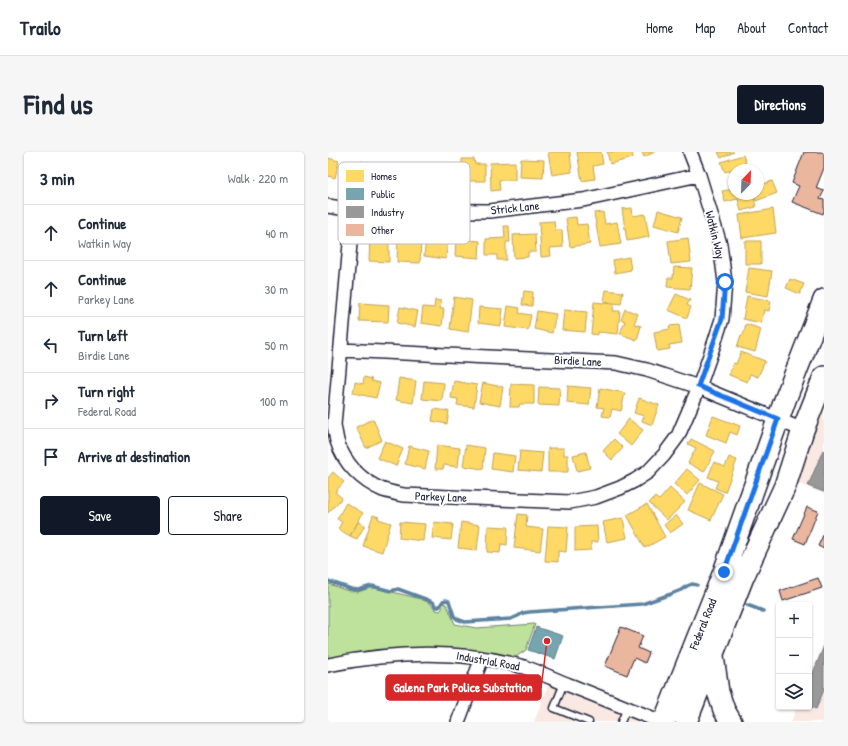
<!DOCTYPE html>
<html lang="en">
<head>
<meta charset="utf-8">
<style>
  body { margin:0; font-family:"Patrick Hand",sans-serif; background:#f6f6f7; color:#1f2937 }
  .controls { position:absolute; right:12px; bottom:12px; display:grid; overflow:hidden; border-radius:4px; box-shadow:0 1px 3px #0004 }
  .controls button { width:36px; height:36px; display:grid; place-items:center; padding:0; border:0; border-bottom:1px solid #e0e1e3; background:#fff; color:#1f2937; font:20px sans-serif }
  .compass { position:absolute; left:400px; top:12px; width:36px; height:36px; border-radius:50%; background:#fff; box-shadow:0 1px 3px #0004; rotate:23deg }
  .stop { position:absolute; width:12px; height:12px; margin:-9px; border:3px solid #1a73e8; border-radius:50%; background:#fff }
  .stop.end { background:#1a73e8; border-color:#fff; box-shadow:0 1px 4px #0008 }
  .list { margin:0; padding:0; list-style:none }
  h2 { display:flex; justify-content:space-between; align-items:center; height:52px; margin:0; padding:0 16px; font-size:17px }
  h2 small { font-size:13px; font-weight:400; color:#747a83 }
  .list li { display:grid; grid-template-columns:26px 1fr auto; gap:12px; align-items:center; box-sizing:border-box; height:56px; padding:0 16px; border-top:1px solid #e0e1e3 }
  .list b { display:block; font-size:15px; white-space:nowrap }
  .list p { margin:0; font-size:13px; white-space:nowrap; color:#747a83 }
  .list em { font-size:13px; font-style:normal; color:#747a83 }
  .actions { display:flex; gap:8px; padding:12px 16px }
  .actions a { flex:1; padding:9px 0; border:1px solid #111827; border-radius:4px; text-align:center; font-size:14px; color:#111827 }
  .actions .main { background:#111827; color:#fff }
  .icon { flex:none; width:22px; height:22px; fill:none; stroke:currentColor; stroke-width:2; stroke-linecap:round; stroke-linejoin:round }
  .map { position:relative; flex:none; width:496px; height:570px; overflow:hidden; border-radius:4px }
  header { display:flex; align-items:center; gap:24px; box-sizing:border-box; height:56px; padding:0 20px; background:#fff; border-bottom:1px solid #e0e1e3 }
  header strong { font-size:19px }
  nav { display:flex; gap:22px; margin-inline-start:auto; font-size:14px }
  .intro { display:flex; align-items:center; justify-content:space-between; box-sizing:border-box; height:96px; padding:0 24px }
  h1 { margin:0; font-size:28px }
  .button { padding:10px 18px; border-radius:4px; background:#111827; color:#fff; font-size:14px; font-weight:700 }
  main { display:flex; gap:24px; padding:0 24px }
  aside { flex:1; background:#fff; border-radius:4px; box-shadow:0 1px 3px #0004 }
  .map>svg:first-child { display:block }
</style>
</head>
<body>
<header>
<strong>Trailo</strong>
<nav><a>Home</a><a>Map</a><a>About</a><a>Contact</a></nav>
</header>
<div class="intro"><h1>Find us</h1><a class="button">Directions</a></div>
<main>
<aside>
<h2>3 min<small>Walk · 220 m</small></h2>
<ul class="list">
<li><svg class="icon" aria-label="ahead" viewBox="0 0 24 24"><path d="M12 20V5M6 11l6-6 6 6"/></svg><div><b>Continue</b><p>Watkin Way</p></div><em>40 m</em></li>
<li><svg class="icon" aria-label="ahead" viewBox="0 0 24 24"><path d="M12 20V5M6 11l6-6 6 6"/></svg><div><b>Continue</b><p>Parkey Lane</p></div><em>30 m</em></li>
<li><svg class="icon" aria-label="left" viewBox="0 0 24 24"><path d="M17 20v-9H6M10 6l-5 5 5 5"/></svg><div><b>Turn left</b><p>Birdie Lane</p></div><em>50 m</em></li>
<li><svg class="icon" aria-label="right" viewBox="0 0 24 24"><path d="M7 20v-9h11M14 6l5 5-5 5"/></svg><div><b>Turn right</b><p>Federal Road</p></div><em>100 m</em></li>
<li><svg class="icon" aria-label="arrive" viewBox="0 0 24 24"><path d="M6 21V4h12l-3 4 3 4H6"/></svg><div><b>Arrive at destination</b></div></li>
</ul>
<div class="actions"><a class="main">Save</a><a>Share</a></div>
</aside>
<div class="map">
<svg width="496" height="570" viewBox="0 0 496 570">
  <rect width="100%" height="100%" fill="#fff"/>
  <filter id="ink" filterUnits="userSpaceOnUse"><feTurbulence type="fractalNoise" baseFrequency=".025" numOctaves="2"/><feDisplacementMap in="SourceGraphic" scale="8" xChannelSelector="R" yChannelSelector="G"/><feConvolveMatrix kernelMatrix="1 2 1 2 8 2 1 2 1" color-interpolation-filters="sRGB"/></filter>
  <g filter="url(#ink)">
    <path fill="#f9e9e2" d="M496 248V342L464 329Z
      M496 490V570H463L469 555H481V527Z
      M221 531 319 570H206Z"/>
    <path fill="#bee29c" stroke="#70826c" d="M0 432 4 433 17 438 30 440 41 436H48L93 447 102 451 108 458 112 459 114 457V453L116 451 119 453 127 472 148 476 207 472 198 498 189 504 188 507C127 491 61 493 0 507Z"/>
    <path fill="#ffd966" stroke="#bda259" d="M220 0H242L244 20 224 23Z
      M249 0H273L275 12 265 14 267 27 254 29Z
      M279 0H304L305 6 282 12Z
      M314 0H327L316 5Z
      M390 0H406L393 6Z
      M415 3 420 18H406V26L403 18 397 20 393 10Z
      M0 6 11 9 7 26 0 24Z
      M134 7H146L147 12H157V29H134Z
      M193 7 216 8 215 26 192 25Z
      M33 9 42 12 38 30 14 24 18 10 32 13Z
      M187 10V28H171L172 38 163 39 162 11Z
      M444 29 449 41 428 49 426 42H430V34Z
      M406 37V42H425L428 55 413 59 410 47 397 50 394 39Z
      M304 56 305 64 317 62 321 85 299 89 294 57Z
      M445 57 448 81 414 86 411 63Z
      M330 58 354 65 350 80 326 73Z
      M275 60 277 72 289 70 293 92 272 95 266 61Z
      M248 65 249 73 259 72 262 92 242 95 238 66Z
      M226 69 227 78H234L235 95 222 96 223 104 213 105 211 70Z
      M176 74H181L182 90H178V108H169V103H158V87L177 86Z
      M99 79 106 80V84L120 86 118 107 96 104Z
      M207 82 208 100H200V105L186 106 185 83Z
      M42 85H50L49 88 61 89V110L41 109Z
      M70 86 93 87 92 111 69 110Z
      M360 86 363 110 343 112 340 89Z
      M128 87 152 89 151 106 127 104Z
      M417 89H433V112H417Z
      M301 105 303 118 287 121 285 108Z
      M346 115 364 116 362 137 339 135 340 126H345Z
      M421 116 444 119 440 144 417 140Z
      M462 127 476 132 472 142 458 136Z
      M278 138 295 140 293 152 276 150Z
      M196 139 205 140 204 154 194 153Z
      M348 142 362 148 359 153 363 155 359 166 340 158Z
      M419 144 443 149 441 159 436 158 433 171 415 167Z
      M126 145 144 148 140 180 122 177Z
      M107 148 113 149 112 157H116L114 174 93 171 95 155 106 156Z
      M266 150 286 152 285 159H292L290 182 270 180V183L263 182Z
      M32 151 61 153 60 170 31 169Z
      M180 154 192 156 191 161 203 163 200 178 177 175Z
      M72 155 90 159 87 175 69 171Z
      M151 155 175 157 173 174 150 171Z
      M297 157 310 162 306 172 313 174 309 188 292 182 297 169 293 168Z
      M236 158 259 160 257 180 234 178Z
      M209 159 228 162 224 181 206 177Z
      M418 172 433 177 427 200 409 195 413 183H415Z
      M351 173 354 191 341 193 342 197 329 199 326 180 342 177 341 174Z
      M413 200 437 209 430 225 422 222 419 230 401 223 405 211 408 212Z
      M36 225 44 227 43 229 52 231 48 246 25 241 27 230 35 232Z
      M71 226 88 229 85 251 68 248Z
      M96 229 116 231 114 249 94 247Z
      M126 229 149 233 146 255 129 253 130 247 123 246Z
      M155 231 175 235 172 254 151 250Z
      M183 232 206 233V252H192L191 255H182Z
      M240 234 263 236 261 253 239 251Z
      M211 235 232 236 231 254 210 253Z
      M272 236 297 241 293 259 284 257 282 265 274 264 276 256 269 255Z
      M311 246 331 253 324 273 314 269 316 264 306 261Z
      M106 257 121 259 119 272 104 269Z
      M385 264 412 274 409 283 402 280 398 291 378 283Z
      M45 267 54 288 38 296 28 275Z
      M301 267 315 278 303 294 289 282Z
      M286 287 295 296 284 308 275 299Z
      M363 287 387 299 376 320 360 311 368 296 360 292Z
      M57 289 75 297 68 314 49 306Z
      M109 293 132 296 130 315 116 313 115 317H107Z
      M138 293 157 296 155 317 135 314Z
      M81 294 101 299 97 317 77 312Z
      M220 296H236V303H240V320H220Z
      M192 299 215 301 213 320 190 318Z
      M258 300 262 316 249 319 245 303Z
      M165 301 187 304 185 320 163 317Z
      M401 305 409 308 397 340 387 336 390 329 380 325 386 310 397 315Z
      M359 317 372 328 359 343 346 332Z
      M5 320 16 330 7 340 14 346 0 361V326Z
      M372 331 395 342 383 368 360 358Z
      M342 336 357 350 339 368 321 351 327 345 331 348Z
      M18 351 35 361 22 384 10 377 14 370 9 367Z
      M319 352 337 385 317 396 299 363Z
      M190 362 199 363 198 375 215 377 212 399 186 396Z
      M45 363 51 365 50 367 63 371 54 400 35 394Z
      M348 363 355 372 342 381 336 373Z
      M295 366 299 386 279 390 275 370Z
      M30 370 37 373 29 387 22 384Z
      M72 370 97 372 95 389 71 386Z
      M106 370 125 372 123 388 104 386Z
      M133 370 152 373 149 398 130 396Z
      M160 374 180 375 179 393 173 392 172 401 159 400Z
      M220 374 240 375 238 400 230 399V410L217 409Z
      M269 374 270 390H263V398L247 399V375Z"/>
    <path fill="#76a5af" stroke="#5d7e8c" d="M208 475 235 484 227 507 200 498Z"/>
    <path fill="#999" stroke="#75757d" d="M495 298 496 299V340L480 334Z
      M496 494V538L488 557 481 554V531Z"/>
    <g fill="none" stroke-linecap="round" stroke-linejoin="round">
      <path stroke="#5d83a0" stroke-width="3.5" d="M0 429 23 437 30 438 44 434 63 439 70 437 100 448 105 450 108 455H111L115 449 118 448 121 449 126 464 129 467 137 470 183 467 190 464 195 461 201 460 314 452 343 442 353 438 359 434 364 432 369 433
        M419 453 435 459"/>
    </g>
    <path fill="#eab69d" stroke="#22223b" d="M476 0H496V16L488 36 496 39 492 47 496 48V59L495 62 464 50 471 34 464 31Z
      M479 355 490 359 477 392 465 387Z
      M496 381V397L490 394Z
      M490 426 494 436 455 449 452 439Z
      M293 475 315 484 310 496 321 501 317 511 306 506 299 523 277 514Z"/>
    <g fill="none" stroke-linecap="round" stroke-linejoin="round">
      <g stroke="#22223b" stroke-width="9">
        <path id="lane" d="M236 531 226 556 261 570
          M293 570 299 556"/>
      </g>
      <g stroke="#22223b" stroke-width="16">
        <path id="street" d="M0 54 25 58 162 59 255 48 371 23
          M25 58 6 273C7 278 8 284 9 289 16 311 33 329 55 338 62 340 69 342 76 343L242 350 268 345 292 336 306 329 320 320 336 303 350 284 371 235 386 192 394 167 397 130 392 92 371 23 362 0
          M13 198 288 211 319 218 371 235 475 278
          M0 513C64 500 132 497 196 515 211 520 226 527 241 533 272 545 303 558 334 570
          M130 570 154 506"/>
      </g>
      <g stroke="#22223b" stroke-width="24">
        <path id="primary" d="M385 504 390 540 396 558 403 570
          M336 570 396 420 457 248 496 148
          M358 570 415 425 457 334 475 278 496 225"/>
      </g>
      <use href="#lane" stroke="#fff" stroke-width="6"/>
      <use href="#street" stroke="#fff" stroke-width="13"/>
      <use href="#primary" stroke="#fff" stroke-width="21"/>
    </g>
  </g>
  <g fill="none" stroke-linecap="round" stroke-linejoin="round" filter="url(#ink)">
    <path stroke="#1a73e8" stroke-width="5" d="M396 420 450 267 370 234 394 167 397 130"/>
  </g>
  <g text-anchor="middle" stroke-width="4" stroke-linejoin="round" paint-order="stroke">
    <g font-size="12" fill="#22223b" stroke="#fff">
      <text transform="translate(187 56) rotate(-6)" y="4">Strick Lane</text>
      <text transform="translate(387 83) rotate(76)" y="4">Watkin Way</text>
      <text transform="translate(250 209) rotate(3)" y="4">Birdie Lane</text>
      <text transform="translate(113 345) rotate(2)" y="4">Parkey Lane</text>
      <text transform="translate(375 472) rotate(-68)" y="4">Federal Road</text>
      <text transform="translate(160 509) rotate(10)" y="4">Industrial Road</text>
    </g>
  </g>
  <rect x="10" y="10" width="132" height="82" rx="6" fill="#fff" stroke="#bdbdc4" stroke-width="1"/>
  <rect x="18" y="18" width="18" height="12" fill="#ffd966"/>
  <rect x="18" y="36" width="18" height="12" fill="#76a5af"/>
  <rect x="18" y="54" width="18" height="12" fill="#999"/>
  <rect x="18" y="72" width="18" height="12" fill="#eab69d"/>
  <g font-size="11" fill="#22223b">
    <text x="43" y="28">Homes</text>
    <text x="43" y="46">Public</text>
    <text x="43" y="64">Industry</text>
    <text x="43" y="82">Other</text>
  </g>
  <path fill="none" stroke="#d62828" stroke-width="1.5" d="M219 489L213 536"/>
  <circle fill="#d62828" stroke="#fff" stroke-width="1.5" cx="219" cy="489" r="4"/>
  <rect fill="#d62828" stroke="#d62828" stroke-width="1.5" x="58" y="523" width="155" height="25" rx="4"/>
  <g font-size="13" text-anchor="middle" font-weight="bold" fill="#fff">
    <text x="135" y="540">Galena Park Police Substation</text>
  </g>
</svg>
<div class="controls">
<button>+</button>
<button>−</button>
<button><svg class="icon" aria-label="layers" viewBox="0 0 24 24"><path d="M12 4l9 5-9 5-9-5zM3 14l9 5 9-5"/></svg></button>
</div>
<svg class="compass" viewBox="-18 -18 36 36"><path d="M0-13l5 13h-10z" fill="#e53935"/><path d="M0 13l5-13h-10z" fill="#747a83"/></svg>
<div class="stop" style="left:397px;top:130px"></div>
<div class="stop end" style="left:396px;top:420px"></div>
</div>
</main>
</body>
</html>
